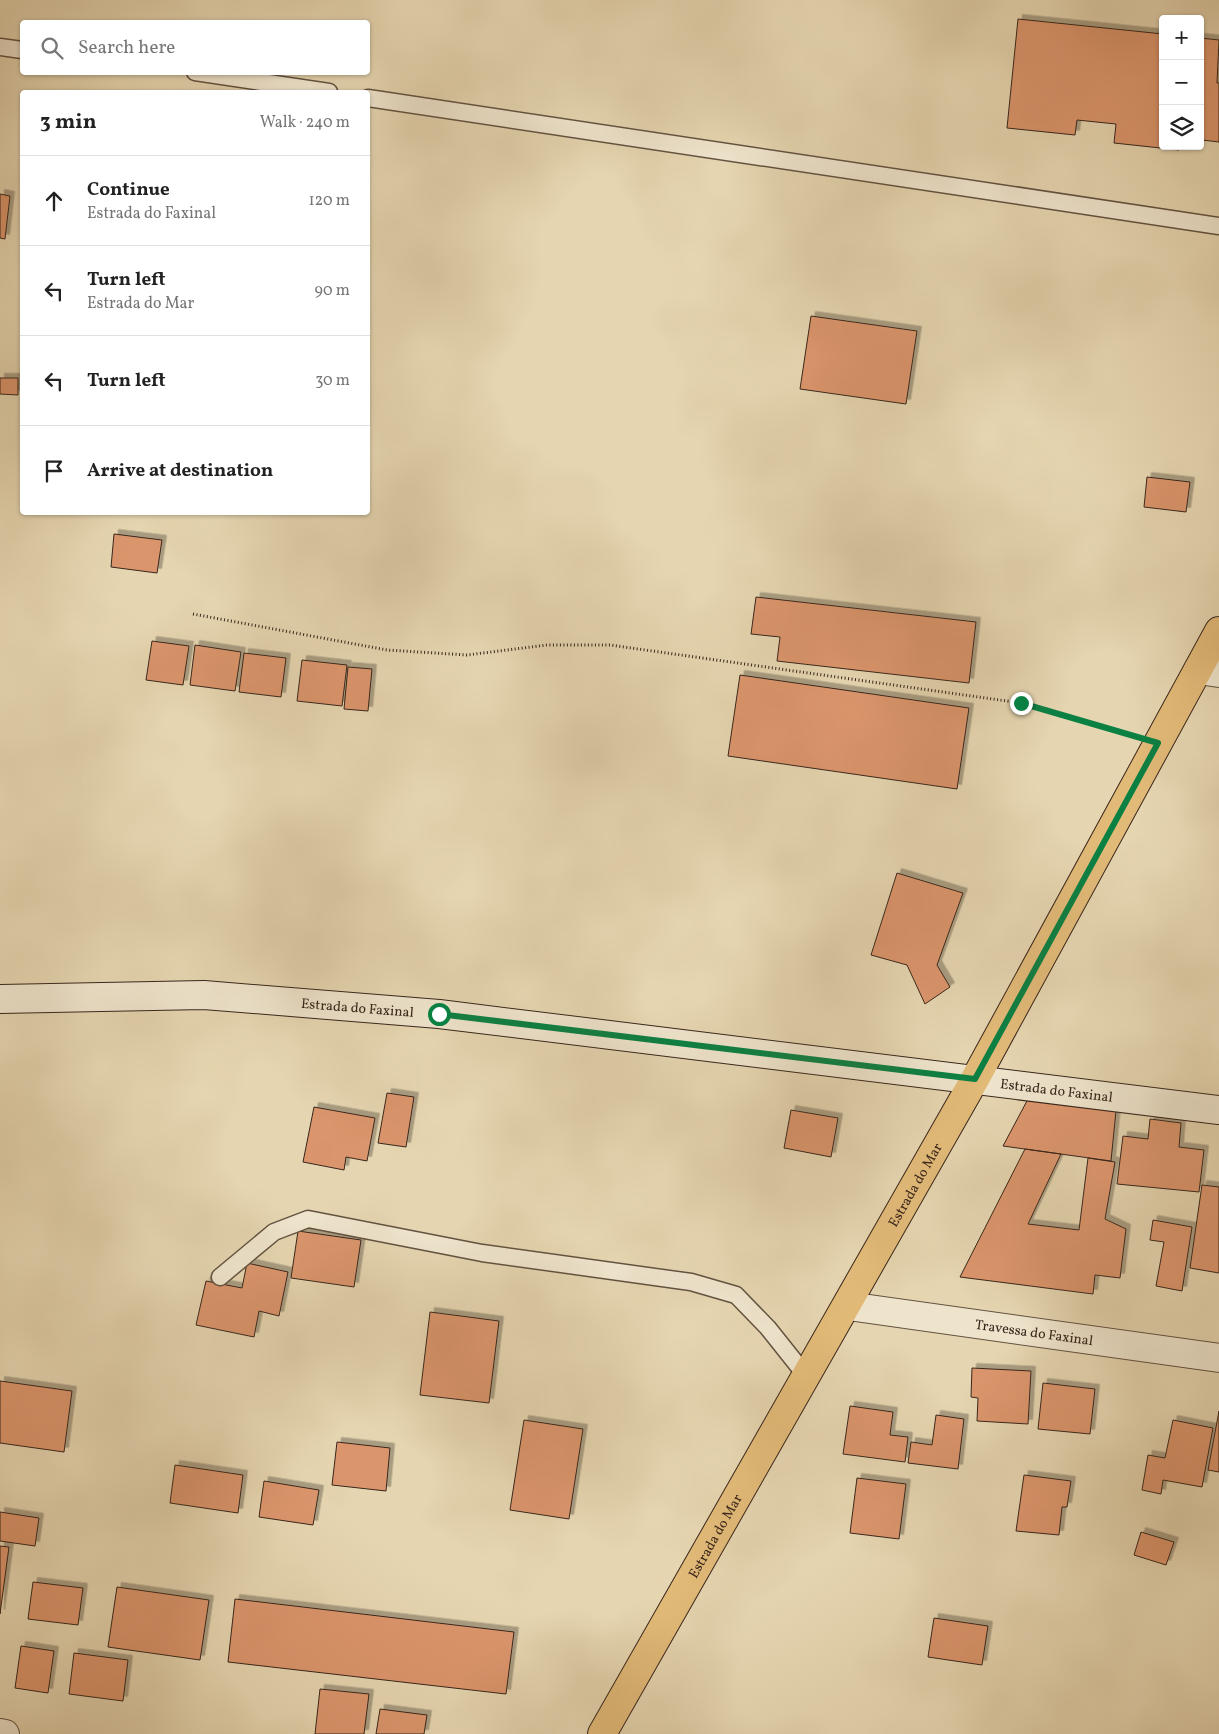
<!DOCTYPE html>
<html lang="en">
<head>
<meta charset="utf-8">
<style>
  body { margin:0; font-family:Vollkorn,serif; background:#f6f6f6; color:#222 }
  .controls { position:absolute; right:15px; top:15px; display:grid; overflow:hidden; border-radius:5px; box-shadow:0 1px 4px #0004 }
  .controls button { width:45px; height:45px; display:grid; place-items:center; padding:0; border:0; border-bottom:1px solid #e0e0e0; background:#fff; color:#222; font:25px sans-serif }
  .stop { position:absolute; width:15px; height:15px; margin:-11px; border:4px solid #0b8043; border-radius:50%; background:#fff }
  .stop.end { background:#0b8043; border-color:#fff; box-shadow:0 1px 5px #0008 }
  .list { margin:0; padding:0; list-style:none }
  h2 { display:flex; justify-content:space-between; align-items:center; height:65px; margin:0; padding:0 20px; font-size:21px }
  h2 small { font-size:16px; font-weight:400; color:#767676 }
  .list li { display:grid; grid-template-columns:32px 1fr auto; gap:15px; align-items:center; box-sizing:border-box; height:90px; padding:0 20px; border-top:1px solid #e0e0e0 }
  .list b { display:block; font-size:19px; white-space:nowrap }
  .list p { margin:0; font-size:16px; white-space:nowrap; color:#767676 }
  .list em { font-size:16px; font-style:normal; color:#767676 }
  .icon { flex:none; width:28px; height:28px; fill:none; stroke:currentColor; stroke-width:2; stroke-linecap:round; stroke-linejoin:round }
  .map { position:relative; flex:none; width:1219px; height:1734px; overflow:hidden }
  .search { position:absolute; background:#fff; box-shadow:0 1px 4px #0004; left:20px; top:20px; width:350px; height:55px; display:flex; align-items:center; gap:12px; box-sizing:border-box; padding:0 18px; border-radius:5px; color:#767676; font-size:19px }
  .panel { position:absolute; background:#fff; box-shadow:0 1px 4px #0004; left:20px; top:90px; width:350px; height:425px; border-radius:5px }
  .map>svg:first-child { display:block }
</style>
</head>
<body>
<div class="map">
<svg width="1219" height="1734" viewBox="0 0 1219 1734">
  <defs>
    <filter id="shadow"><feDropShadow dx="4.5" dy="-4.5" stdDeviation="0" flood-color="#0004"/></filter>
  </defs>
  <rect width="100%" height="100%" fill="#e5d5b0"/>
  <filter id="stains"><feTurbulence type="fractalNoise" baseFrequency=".004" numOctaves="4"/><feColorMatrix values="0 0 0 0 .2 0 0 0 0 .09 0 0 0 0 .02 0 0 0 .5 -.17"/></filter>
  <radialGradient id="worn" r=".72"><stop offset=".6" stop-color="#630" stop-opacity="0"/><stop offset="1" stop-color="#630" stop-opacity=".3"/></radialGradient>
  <path fill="#db956c" stroke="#38261c" filter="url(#shadow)" d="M1018 19 1163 34V146H1180L1179 150 1114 143 1116 124 1077 120 1075 135 1007 128Z
    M1200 38 1219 40 1217 83H1219V142L1202 140Z
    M0 194 10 196 5 239 0 238Z
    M811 316 917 331 906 404 800 389Z
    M0 378H18V395L0 394Z
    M1147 477 1190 482 1186 512 1144 507Z
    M114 534 162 540 157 573 111 567Z
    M756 597 976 622 969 683 777 661 780 637 751 634Z
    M152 641 189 646 183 685 146 680Z
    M195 645 241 652 235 691 190 685Z
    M244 653 286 658 281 697 239 692Z
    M302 660 347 665 342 706 297 701Z
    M348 667 372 669 368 711 344 709Z
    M740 675 969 708 957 789 728 756Z
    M897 873 963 893 937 965 950 987 925 1004 907 965 871 955Z
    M387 1093 414 1097 406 1147 378 1143Z
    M1028 1099 1116 1111 1111 1161 1003 1146Z
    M314 1107 375 1118 367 1161 346 1157 344 1170 303 1162Z
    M791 1110 838 1118 831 1157 784 1148Z
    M1150 1119 1181 1123 1179 1147 1204 1150 1199 1192 1117 1184 1123 1136 1148 1139Z
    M1025 1149 1061 1154 1028 1224 1079 1230 1088 1158 1115 1162 1105 1219 1126 1229 1120 1278 1095 1275 1093 1294 960 1277Z
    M1202 1185 1219 1187V1273L1190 1268Z
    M1153 1220 1192 1227 1182 1291 1156 1286 1164 1242 1150 1240Z
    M298 1231 361 1240 354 1287 291 1278Z
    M247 1263 288 1272 279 1316 259 1311 254 1337 196 1325 206 1281 242 1288Z
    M430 1312 499 1321 489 1403 420 1395Z
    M972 1368 1031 1371 1028 1424 977 1421 978 1398 971 1397Z
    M0 1381 72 1391 64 1452 0 1443Z
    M1043 1383 1095 1389 1090 1434 1038 1429Z
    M850 1406 893 1412 890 1435 908 1437 905 1462 843 1454Z
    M1219 1411V1472L1208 1470Z
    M936 1415 964 1419 958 1469 908 1463 911 1442 932 1445Z
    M524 1420 583 1429 569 1519 510 1510Z
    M1173 1420 1213 1428 1202 1487 1163 1480 1161 1494 1142 1490 1148 1455 1165 1458Z
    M337 1442 390 1448 386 1491 332 1485Z
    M175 1465 243 1475 238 1513 170 1503Z
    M1024 1475 1071 1481 1067 1507H1062L1059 1535 1016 1531Z
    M857 1478 906 1484 899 1539 850 1533Z
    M264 1481 319 1490 313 1525 259 1517Z
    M0 1512 39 1518 35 1546 0 1541Z
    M1141 1532 1174 1542 1166 1565 1134 1555Z
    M0 1546 9 1547 0 1614Z
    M33 1582 83 1588 78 1625 28 1619Z
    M117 1587 209 1600 200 1660 108 1647Z
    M235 1599 514 1632 506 1694 228 1662Z
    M934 1618 988 1626 982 1665 928 1657Z
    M21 1646 54 1651 48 1693 15 1688Z
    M74 1653 128 1660 123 1701 69 1694Z
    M320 1689 369 1694 364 1734H315Z
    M380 1709 427 1715 424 1734H376Z"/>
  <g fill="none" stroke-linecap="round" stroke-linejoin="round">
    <g stroke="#635241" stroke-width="19">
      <path id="lane" d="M0 47 22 50
        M195 72 329 92
        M368 98 1219 226
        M220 1277 274 1232 308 1219 482 1253 691 1282 736 1295 768 1328 807 1377"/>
    </g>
    <g stroke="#635241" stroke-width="30">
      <g id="street">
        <path d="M1198 670 1219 673"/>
        <path id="s1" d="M848 1306 1219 1358"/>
        <path d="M0 1733 5 1734"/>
      </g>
    </g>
    <g stroke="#38261c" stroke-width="30">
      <g id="secondary">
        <path id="s2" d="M0 999 204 995 439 1014 1219 1110"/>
      </g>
    </g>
    <g stroke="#38261c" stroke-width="30">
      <g id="primary">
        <path id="s3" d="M602 1734 975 1079 1219 631"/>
      </g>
    </g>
    <path stroke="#38261c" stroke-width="3" stroke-dasharray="1 2.5" stroke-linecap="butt" d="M193 614 387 650 467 655 547 645H610L1021 703 1131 735"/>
    <use href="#lane" stroke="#eee4cc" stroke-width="16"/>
    <use href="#street" stroke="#eee4cc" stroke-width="28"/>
    <use href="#secondary" stroke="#eee4cc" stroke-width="28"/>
    <use href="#primary" stroke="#e2ba78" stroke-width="28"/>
  </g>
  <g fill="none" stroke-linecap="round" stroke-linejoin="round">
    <path stroke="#0b8043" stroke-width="6" d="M439 1014 975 1079 1158 743 1021 703"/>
  </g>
  <g text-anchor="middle" stroke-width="4.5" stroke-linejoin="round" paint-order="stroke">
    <g font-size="14" fill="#38261c" stroke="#eee4cc">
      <text dy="5" stroke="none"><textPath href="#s2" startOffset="358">Estrada do Faxinal</textPath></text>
      <text dy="5" stroke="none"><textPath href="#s2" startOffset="1062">Estrada do Faxinal</textPath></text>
      <text dy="5" stroke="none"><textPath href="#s3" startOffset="632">Estrada do Mar</textPath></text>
      <text dy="5" stroke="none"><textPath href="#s1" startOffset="188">Travessa do Faxinal</textPath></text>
      <text dy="5" stroke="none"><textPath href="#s3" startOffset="228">Estrada do Mar</textPath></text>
    </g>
  </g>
  <rect width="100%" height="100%" filter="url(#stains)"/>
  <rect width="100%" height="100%" fill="url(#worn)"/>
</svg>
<div class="controls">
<button>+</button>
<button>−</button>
<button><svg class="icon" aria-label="layers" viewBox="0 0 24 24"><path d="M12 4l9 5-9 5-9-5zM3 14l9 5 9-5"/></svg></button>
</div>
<div class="stop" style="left:439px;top:1014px"></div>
<div class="stop end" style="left:1021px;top:703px"></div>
<div class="search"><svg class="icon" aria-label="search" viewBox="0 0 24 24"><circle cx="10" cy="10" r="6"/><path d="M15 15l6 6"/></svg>Search here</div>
<section class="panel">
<h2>3 min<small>Walk · 240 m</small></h2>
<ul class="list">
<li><svg class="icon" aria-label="ahead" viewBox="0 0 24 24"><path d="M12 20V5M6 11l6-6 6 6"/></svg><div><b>Continue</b><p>Estrada do Faxinal</p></div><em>120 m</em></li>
<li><svg class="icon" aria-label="left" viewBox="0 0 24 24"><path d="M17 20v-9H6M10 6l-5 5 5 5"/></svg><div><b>Turn left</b><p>Estrada do Mar</p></div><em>90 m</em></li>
<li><svg class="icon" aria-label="left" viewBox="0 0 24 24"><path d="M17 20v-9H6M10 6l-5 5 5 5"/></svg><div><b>Turn left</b></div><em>30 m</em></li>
<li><svg class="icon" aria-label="arrive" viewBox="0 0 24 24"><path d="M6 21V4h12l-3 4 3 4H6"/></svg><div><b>Arrive at destination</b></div></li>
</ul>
</section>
</div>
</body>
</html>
